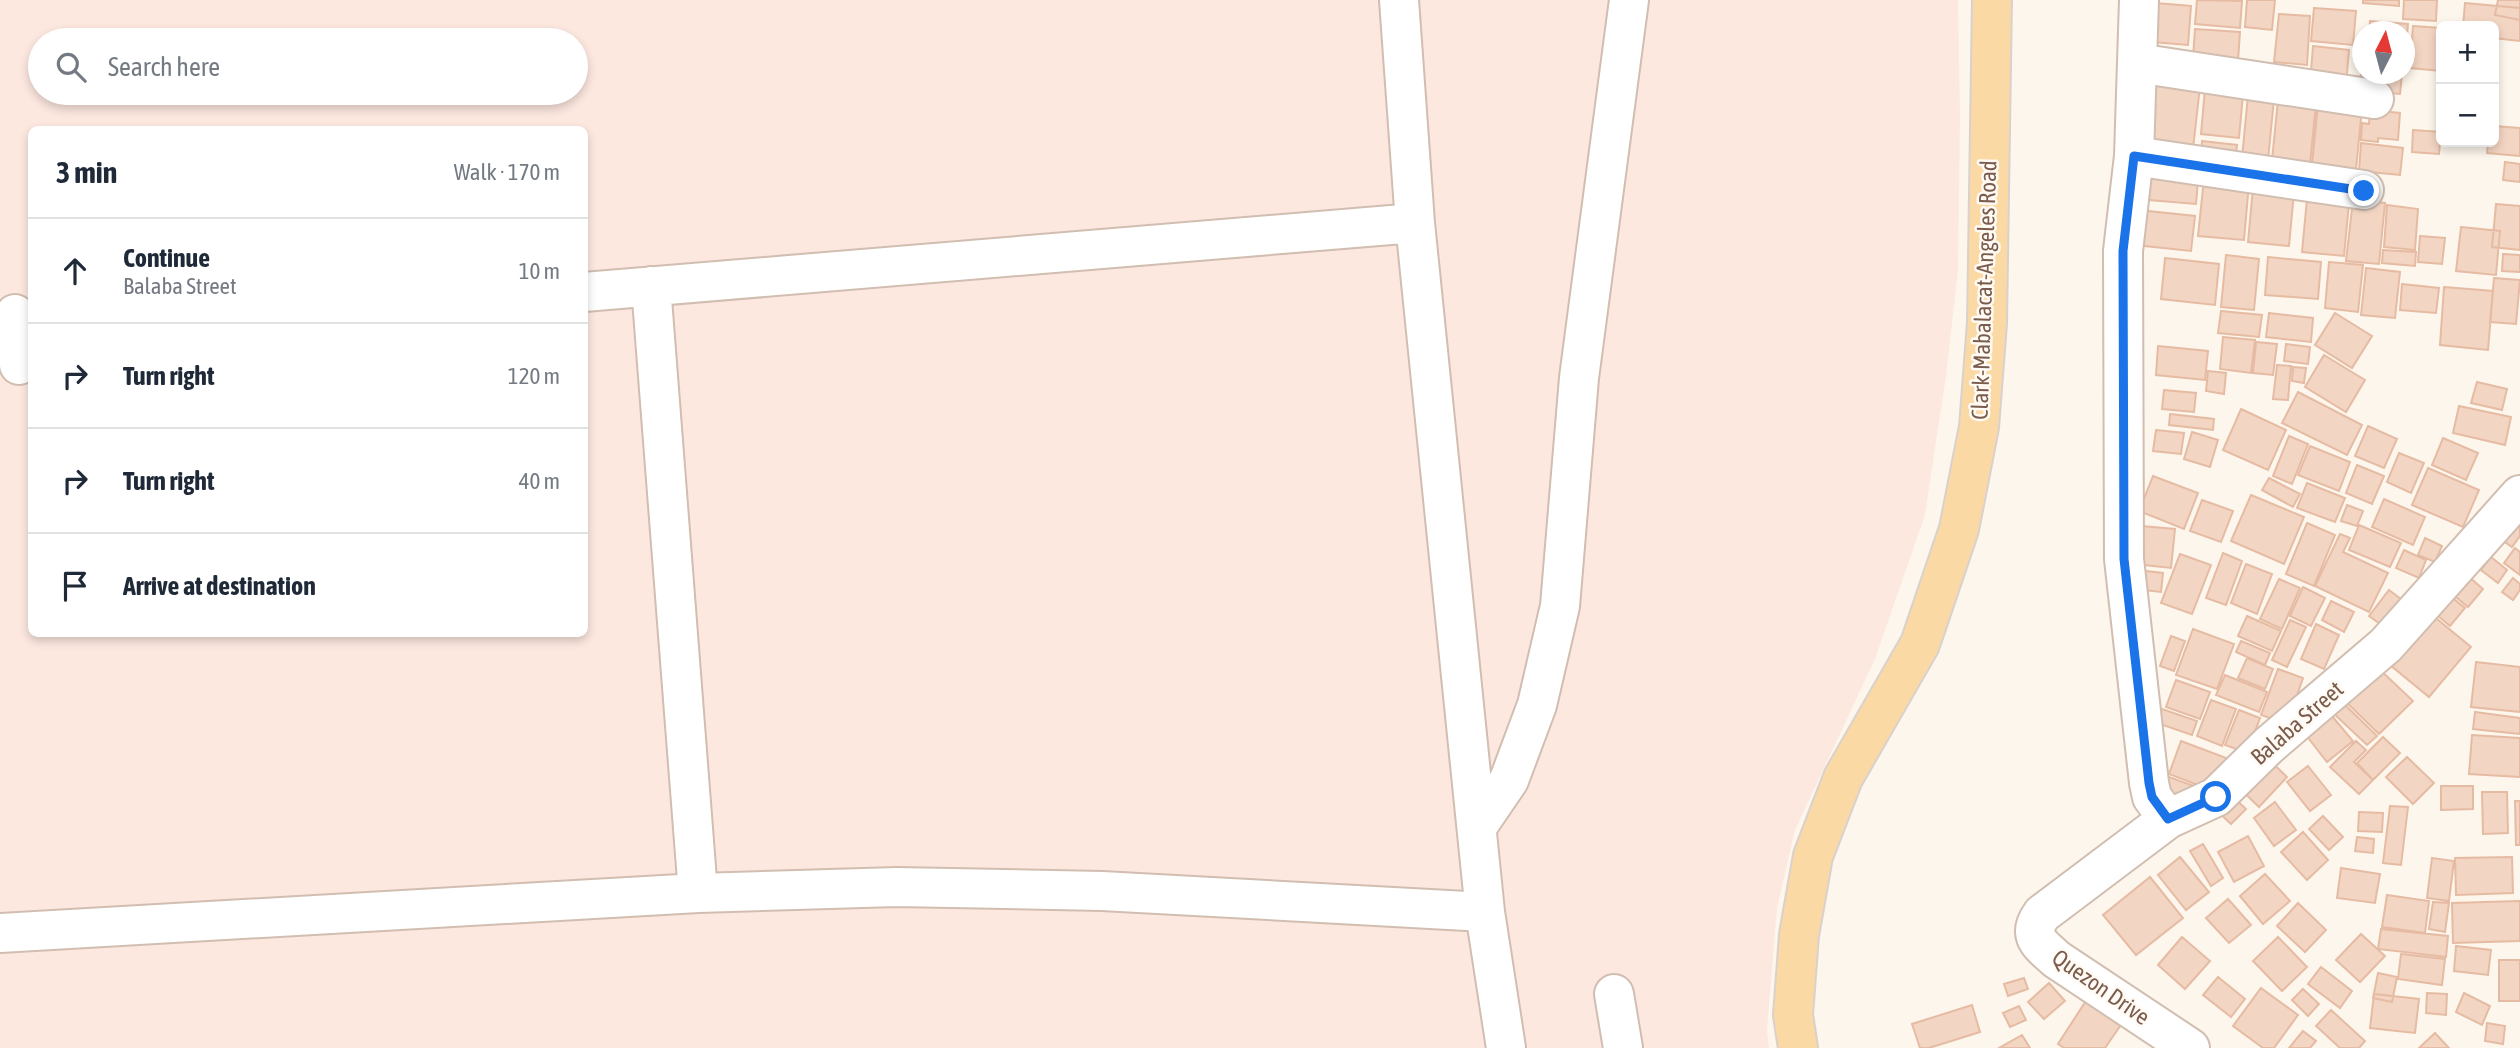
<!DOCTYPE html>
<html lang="en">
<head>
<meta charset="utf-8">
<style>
  body { margin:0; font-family:"Asap Condensed",sans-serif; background:#f2f2f3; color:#1f2937 }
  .controls { position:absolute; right:21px; top:21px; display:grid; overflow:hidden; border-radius:10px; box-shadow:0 4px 10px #0003 }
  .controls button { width:63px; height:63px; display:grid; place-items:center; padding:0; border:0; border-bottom:2px solid #e0e1e3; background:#fff; color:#1f2937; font:35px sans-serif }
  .compass { position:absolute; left:2352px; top:21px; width:63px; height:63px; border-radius:50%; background:#fff; box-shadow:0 4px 10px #0003; rotate:6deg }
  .stop { position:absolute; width:21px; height:21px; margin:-16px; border:5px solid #1a73e8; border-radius:50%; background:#fff }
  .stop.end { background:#1a73e8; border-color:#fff; box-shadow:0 2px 7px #0008 }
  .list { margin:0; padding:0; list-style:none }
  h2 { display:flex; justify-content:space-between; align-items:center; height:91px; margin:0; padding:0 28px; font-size:30px }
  h2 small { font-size:23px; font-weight:400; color:#747a83 }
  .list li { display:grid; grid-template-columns:46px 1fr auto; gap:21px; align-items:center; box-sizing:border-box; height:105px; padding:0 28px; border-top:2px solid #e0e1e3 }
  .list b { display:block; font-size:26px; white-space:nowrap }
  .list p { margin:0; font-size:23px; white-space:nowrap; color:#747a83 }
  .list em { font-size:23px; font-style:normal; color:#747a83 }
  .icon { flex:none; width:38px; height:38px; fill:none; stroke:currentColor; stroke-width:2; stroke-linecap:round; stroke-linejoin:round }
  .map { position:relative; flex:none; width:2520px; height:1048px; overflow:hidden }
  .search { position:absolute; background:#fff; box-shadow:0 4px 10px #0003; left:28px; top:28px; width:560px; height:77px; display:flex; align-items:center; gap:18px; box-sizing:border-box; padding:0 24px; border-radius:38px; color:#747a83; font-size:26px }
  .panel { position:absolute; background:#fff; box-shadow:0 4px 10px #0003; left:28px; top:126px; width:560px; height:511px; border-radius:10px }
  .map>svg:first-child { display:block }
</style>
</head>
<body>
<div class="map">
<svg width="2520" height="1048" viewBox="0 0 2520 1048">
  <rect width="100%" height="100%" fill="#fdf6ec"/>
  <path fill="#fde8e0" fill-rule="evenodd" d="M0 0H1958L1960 117 1958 270 1946 376 1925 515 1875 659 1795 830 1777 908 1767 1030 1769 1048H0ZM40 40H576V93H40ZM32 130H584V634H32Z"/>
  <path fill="#f3d5c3" stroke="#e6bba3" stroke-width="2" d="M2197 0 2242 1 2240 28 2195 24Z
    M2247 0H2275L2272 30 2245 27Z
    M2363 0H2399V6L2363 3Z
    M2404 0H2437L2436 21 2403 19Z
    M2498 0H2520V20L2495 15Z
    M2143 2 2191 6 2188 45 2140 41Z
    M2465 3 2520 8V41L2494 38V26H2463Z
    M2314 8 2356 11 2353 45 2311 41Z
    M2279 14 2310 16 2307 65 2274 62Z
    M2370 21 2408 24 2405 59 2404 32H2369Z
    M2413 26 2441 28V71L2410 68Z
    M2195 29 2240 32 2238 61 2193 58Z
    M2313 46 2349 50 2346 86 2310 83Z
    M2362 59V74H2402L2400 94 2360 90Z
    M2145 81 2200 86 2193 149 2139 144Z
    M2205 89 2243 94 2239 138 2201 134Z
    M2248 96 2274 99 2267 170 2241 168Z
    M2278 100 2316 104 2309 174 2271 170Z
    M2318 104 2362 108 2355 179 2311 175Z
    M2370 110 2400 113 2398 140 2378 138V142L2361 140 2362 123 2369 124Z
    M2494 126 2520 128V156L2487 153 2488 142H2494Z
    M2413 130 2441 132 2439 154 2412 152Z
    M2202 141 2237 145 2235 161 2201 159Z
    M2361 143 2403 148 2400 175 2359 171Z
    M2505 162 2520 164V182L2503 180Z
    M2141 163 2199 169 2196 204 2137 199Z
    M2204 179 2249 183 2244 240 2198 236Z
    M2253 188 2294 192 2289 246 2248 242Z
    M2307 199 2349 203 2344 256 2302 252Z
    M2353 200 2385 203 2379 264 2346 261Z
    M2496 204 2520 206V250L2492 247Z
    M2387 205 2418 209 2415 250 2384 247Z
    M2129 209 2195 216 2191 251 2126 244Z
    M2461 227 2500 231 2496 275 2456 271Z
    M2420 236 2445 238 2442 264 2418 262Z
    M2383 250 2416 252 2415 266 2382 263Z
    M2503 254 2520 255V272L2502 271Z
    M2226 255 2259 259 2254 310 2221 307Z
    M2268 257 2321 262 2318 299 2265 295Z
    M2165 258 2219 264 2215 305 2161 299Z
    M2329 262 2363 265 2358 312 2325 308Z
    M2366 268 2400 272 2395 318 2361 315Z
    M2494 278 2520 280 2516 324 2490 322Z
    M2402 284 2439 288 2436 313 2400 310Z
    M2444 287 2493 291 2488 350 2440 345Z
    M2221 311 2262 315 2259 337 2218 333Z
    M2269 313 2313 318 2311 342 2266 337Z
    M2335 313 2372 336 2352 368 2315 345Z
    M2223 337 2255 340 2251 373 2220 369Z
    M2256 342 2277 344 2273 375 2253 373Z
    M2286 344 2310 347 2308 364 2284 361Z
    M2158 346 2208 351 2205 380 2156 375Z
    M2324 355 2365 380 2346 412 2305 387Z
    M2277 365 2291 366 2288 400 2273 399Z
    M2293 367 2306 368 2304 383 2292 381Z
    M2208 371 2226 373 2224 394 2206 391Z
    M2477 382 2507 389 2502 410 2471 403Z
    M2164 390 2196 393 2194 412 2162 409Z
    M2298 392 2362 425 2347 455 2282 423Z
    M2459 406 2511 417 2505 445 2453 433Z
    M2241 409 2286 430 2268 470 2223 450Z
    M2170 414 2214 419 2213 430 2169 425Z
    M2368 426 2397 439 2384 468 2355 456Z
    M2156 430 2184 433 2181 454 2153 451Z
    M2192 432 2218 440 2210 467 2184 459Z
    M2289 436 2308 444 2292 484 2273 476Z
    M2443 438 2478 453 2466 480 2432 465Z
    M2310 446 2350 462 2339 491 2298 475Z
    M2399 453 2424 463 2411 493 2387 482Z
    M2357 465 2384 476 2372 504 2346 493Z
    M2428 468 2479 490 2463 527 2412 505Z
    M2153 476 2198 493 2184 529 2139 511Z
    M2269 478 2300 494 2293 507 2262 490Z
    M2307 483 2345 498 2335 522 2297 508Z
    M2251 495 2304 517 2284 564 2231 541Z
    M2384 499 2425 517 2413 545 2372 527Z
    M2202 500 2233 511 2221 542 2190 531Z
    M2347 505 2363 511 2357 526 2341 521Z
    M2520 519V536L2512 547 2495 535Z
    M2307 523 2335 535 2314 586 2286 574Z
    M2130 525 2175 529 2171 568 2126 563Z
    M2359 525 2401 543 2390 567 2349 550Z
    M2340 534 2350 538 2343 552 2388 573 2369 612 2315 586Z
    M2425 538 2442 546 2435 562 2418 555Z
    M2515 548 2520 552V575L2504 563Z
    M2404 550 2426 560 2419 578 2396 568Z
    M2223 553 2242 561 2226 605 2206 598Z
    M2180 554 2211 565 2192 614 2161 603Z
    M2491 557 2507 570 2498 583 2481 570Z
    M2246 564 2272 574 2257 614 2231 603Z
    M2460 569 2483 589 2468 607 2445 588Z
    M2137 570 2163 573 2161 592 2135 589Z
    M2513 578 2520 584V590L2513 600 2502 592Z
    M2279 579 2300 588 2282 629 2260 619Z
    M2303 587 2325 598 2311 626 2290 616Z
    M2440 588 2465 608 2450 626 2425 605Z
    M2389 590 2414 609 2394 634 2369 616Z
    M2331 601 2354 612 2344 632 2322 620Z
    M2426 610 2471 647 2429 697 2384 660Z
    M2247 616 2281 631 2272 651 2238 636Z
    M2290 620 2306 627 2287 667 2272 660Z
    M2316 624 2339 635 2324 669 2301 659Z
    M2193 629 2234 644 2217 689 2176 675Z
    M2171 636 2185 641 2174 671 2160 666Z
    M2241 641 2270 653 2265 665 2236 652Z
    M2247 658 2273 669 2265 689 2238 678Z
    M2476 662 2520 667V712L2471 707Z
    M2376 666 2413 701 2379 734 2343 699Z
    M2278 669 2303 678 2287 724 2261 715Z
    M2225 675 2267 692 2259 712 2216 695Z
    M2176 680 2210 692 2200 719 2166 707Z
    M2211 700 2236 709 2222 746 2197 736Z
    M2341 701 2377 736 2367 745 2331 711Z
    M2162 709 2197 721 2192 735 2157 723Z
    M2239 710 2260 718 2247 753 2225 745Z
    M2327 710 2353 741 2327 762 2302 730Z
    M2475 712 2520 718V734L2473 729Z
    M2472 735 2520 738V777L2469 774Z
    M2383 737 2400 753 2373 780 2357 763Z
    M2181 741 2229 759 2216 792 2169 774Z
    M2356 741 2366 750 2354 762 2373 780 2359 794 2330 767Z
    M2263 754 2287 777 2259 807 2235 784Z
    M2407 757 2434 783 2413 804 2386 777Z
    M2308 766 2331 795 2310 811 2287 782Z
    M2166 776 2194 786 2188 803 2160 791Z
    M2441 786H2473V809L2441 810Z
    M2228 792 2246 809 2231 824 2213 807Z
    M2482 792H2507L2508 833 2483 834Z
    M2515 801H2520V845H2516Z
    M2275 802 2296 830 2274 846 2254 818Z
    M2390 806 2408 807 2401 865 2383 863Z
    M2359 812 2383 813 2382 832 2358 831Z
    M2323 816 2343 837 2329 850 2309 829Z
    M2303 832 2328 860 2307 880 2281 852Z
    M2248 836 2264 866 2234 882 2218 852Z
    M2357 837 2374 839 2373 853 2355 851Z
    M2203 844 2223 878 2211 886 2190 851Z
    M2180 857 2209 892 2186 910 2158 875Z
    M2512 857 2513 893 2456 895 2455 858Z
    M2432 858 2454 861 2449 901 2427 898Z
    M2341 868 2380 874 2375 903 2337 898Z
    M2265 874 2290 901 2263 924 2240 896Z
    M2150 877 2183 918 2136 955 2103 915Z
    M2387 895 2429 901 2425 933 2382 927Z
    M2228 899 2251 925 2229 943 2206 918Z
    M2520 901V941L2453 943 2452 903Z
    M2433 902 2449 903 2445 932 2429 929Z
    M2298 903 2326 930 2305 952 2277 926Z
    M2381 929 2448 936 2446 957 2378 949Z
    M2361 934 2385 956 2360 982 2336 960Z
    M2182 937 2210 961 2185 989 2158 965Z
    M2278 937 2307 967 2282 991 2253 961Z
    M2456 946 2491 950 2488 975 2454 971Z
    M2401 954 2445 959 2442 985 2398 979Z
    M2499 960H2520V1001H2499Z
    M2321 967 2352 991 2340 1008 2308 984Z
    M2378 973 2397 977 2392 1002 2373 998Z
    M2218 977 2245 999 2231 1017 2203 995Z
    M2024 978 2028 989 2008 996 2004 984Z
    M2049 983 2065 1001 2044 1019 2028 1002Z
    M2261 988 2298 1015 2274 1048H2263L2233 1026Z
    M2303 989 2319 1004 2308 1016 2292 1000Z
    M2091 993 2127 1016 2105 1048H2064L2058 1044Z
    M2427 993 2447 994 2446 1015 2426 1013Z
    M2464 993 2490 1006 2482 1025 2456 1012Z
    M2374 994 2419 999 2415 1033 2370 1028Z
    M1972 1005 1980 1032 1929 1048H1920L1912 1024Z
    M2019 1006 2026 1020 2010 1027 2003 1013Z
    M2331 1010 2365 1041 2359 1048H2340L2316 1026Z
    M2487 1023 2505 1026 2503 1044 2485 1041Z
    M2303 1031 2316 1041 2310 1048H2289Z
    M2435 1033 2449 1048H2419Z
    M2022 1035 2030 1048H1999Z"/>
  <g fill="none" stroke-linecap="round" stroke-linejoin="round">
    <g stroke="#d1beb0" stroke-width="42">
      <path id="minor" d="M1399 0 1415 223 1485 912 1506 1048
        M2139 0 2134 156 2123 251 2124 559 2149 783 2152 797 2168 819
        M2137 63 2374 99
        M2134 156 2364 190
        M651 286 698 893
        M584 292 1415 223
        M15 314 19 365
        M1477 827 1509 780 1537 705 1560 606 1579 378 1629 0
        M0 933 698 893 897 887 1102 891 1485 912
        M1614 994 1623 1048
        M2190 1048 2056 959C2040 944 2026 936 2042 914L2168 819 2216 797 2269 745 2386 645 2520 495"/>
    </g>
    <g stroke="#dad1cd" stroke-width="42">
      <path id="major" d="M1798 1048 1793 1015 1799 935 1813 856 1843 778 1920 644 1959 529 1979 427 1987 323 1992 0"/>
    </g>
    <use href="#minor" stroke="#fff" stroke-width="38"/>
    <use href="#major" stroke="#fbd9a5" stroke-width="38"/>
  </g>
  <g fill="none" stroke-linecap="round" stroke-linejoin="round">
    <path stroke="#1a73e8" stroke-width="9" d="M2216 797 2168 819 2152 797 2149 783 2124 559 2123 251 2134 156 2364 191"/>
  </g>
  <g text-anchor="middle" stroke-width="5" stroke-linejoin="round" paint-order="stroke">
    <g font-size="23" fill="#7a5c4d" stroke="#fffaf3">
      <text transform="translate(1984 290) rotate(-88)" y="8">Clark-Mabalacat-Angeles Road</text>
      <text transform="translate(2297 723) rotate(-41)" y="8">Balaba Street</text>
      <text transform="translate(2101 987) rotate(35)" y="8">Quezon Drive</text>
    </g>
  </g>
</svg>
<div class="controls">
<button>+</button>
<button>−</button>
</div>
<svg class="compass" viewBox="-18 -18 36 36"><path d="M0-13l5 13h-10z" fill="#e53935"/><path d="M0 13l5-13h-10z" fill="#747a83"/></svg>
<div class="stop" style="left:2216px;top:797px"></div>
<div class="stop end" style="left:2364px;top:191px"></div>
<div class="search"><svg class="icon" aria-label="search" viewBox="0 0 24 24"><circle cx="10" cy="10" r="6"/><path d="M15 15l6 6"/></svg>Search here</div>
<section class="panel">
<h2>3 min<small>Walk · 170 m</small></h2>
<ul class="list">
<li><svg class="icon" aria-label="ahead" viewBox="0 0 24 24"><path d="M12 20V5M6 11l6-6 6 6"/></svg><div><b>Continue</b><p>Balaba Street</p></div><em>10 m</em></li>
<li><svg class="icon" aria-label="right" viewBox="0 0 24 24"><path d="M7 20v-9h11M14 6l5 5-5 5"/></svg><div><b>Turn right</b></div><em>120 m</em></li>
<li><svg class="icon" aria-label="right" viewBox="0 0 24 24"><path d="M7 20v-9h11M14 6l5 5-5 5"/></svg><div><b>Turn right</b></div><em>40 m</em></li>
<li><svg class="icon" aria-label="arrive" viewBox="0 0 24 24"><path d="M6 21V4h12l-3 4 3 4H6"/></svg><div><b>Arrive at destination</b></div></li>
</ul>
</section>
</div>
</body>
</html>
